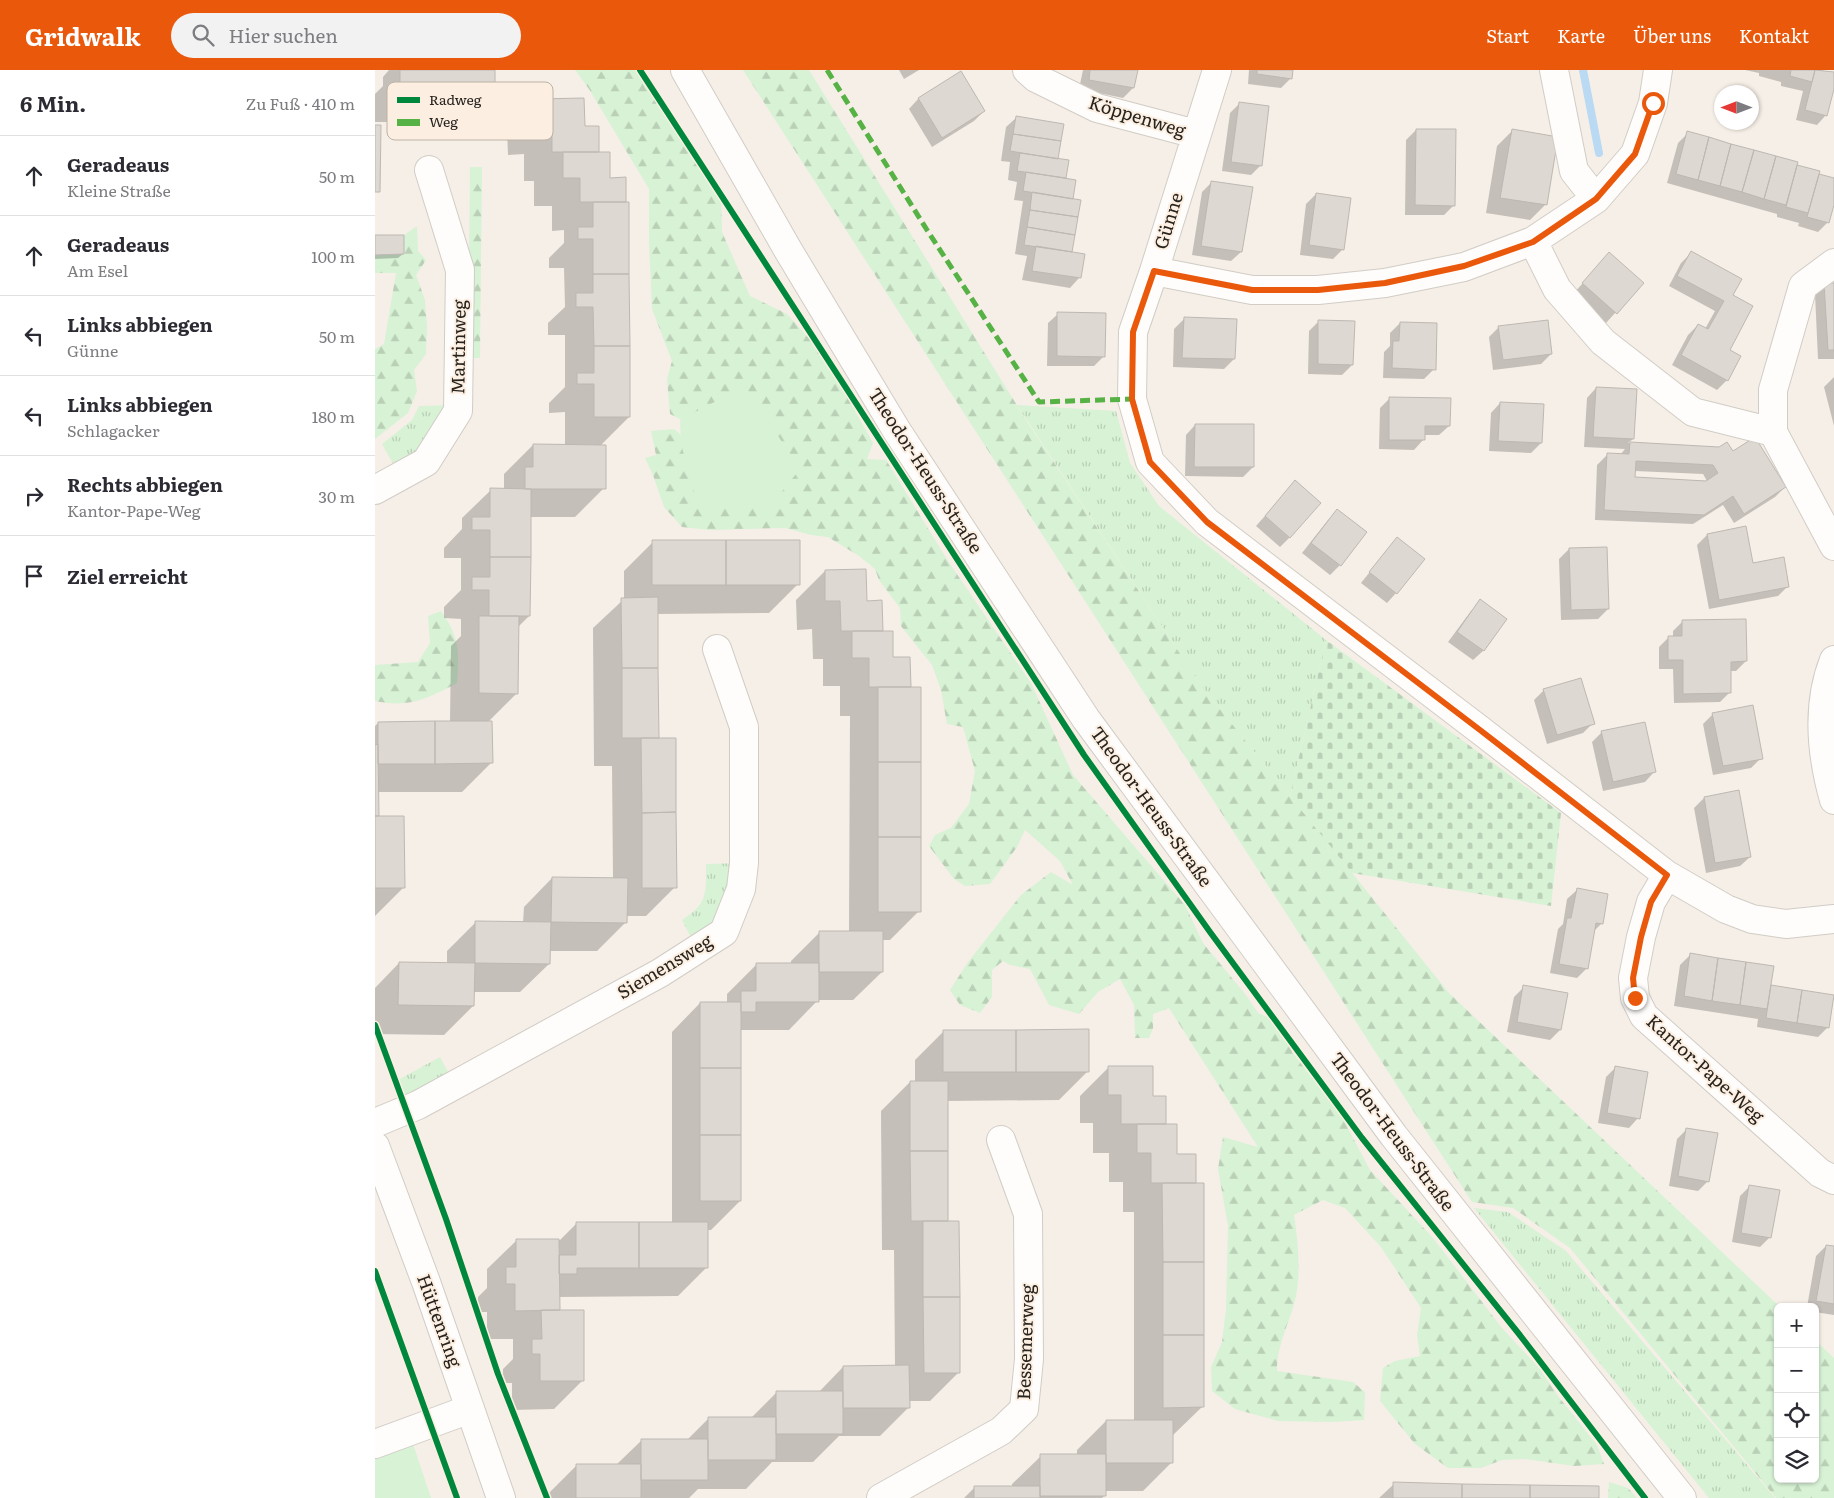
<!DOCTYPE html>
<html lang="de">
<head>
<meta charset="utf-8">
<style>
  body { margin:0; font-family:Literata,serif; background:#f2f2f3; color:#2b2b33 }
  .controls { position:absolute; right:15px; bottom:15px; display:grid; overflow:hidden; border-radius:8px; box-shadow:0 1px 4px #0004 }
  .controls button { width:45px; height:45px; display:grid; place-items:center; padding:0; border:0; border-bottom:1px solid #e1e1e2; background:#fff; color:#2b2b33; font:25px sans-serif }
  .compass { position:absolute; left:1339px; top:15px; width:45px; height:45px; border-radius:50%; background:#fff; box-shadow:0 1px 4px #0004; rotate:270deg }
  .stop { position:absolute; width:15px; height:15px; margin:-11px; border:4px solid #ea580c; border-radius:50%; background:#fff }
  .stop.end { background:#ea580c; border-color:#fff; box-shadow:0 1px 5px #0008 }
  .list { margin:0; padding:0; list-style:none }
  h2 { display:flex; justify-content:space-between; align-items:center; height:65px; margin:0; padding:0 20px; font-size:21px }
  h2 small { font-size:16px; font-weight:400; color:#7c7c81 }
  .list li { display:grid; grid-template-columns:32px 1fr auto; gap:15px; align-items:center; box-sizing:border-box; height:80px; padding:0 20px; border-top:1px solid #e1e1e2 }
  .list b { display:block; font-size:19px; white-space:nowrap }
  .list p { margin:0; font-size:16px; white-space:nowrap; color:#7c7c81 }
  .list em { font-size:16px; font-style:normal; color:#7c7c81 }
  .icon { flex:none; width:28px; height:28px; fill:none; stroke:currentColor; stroke-width:2; stroke-linecap:round; stroke-linejoin:round }
  .map { position:relative; flex:none; width:1459px; height:1428px; overflow:hidden }
  header { display:flex; align-items:center; gap:30px; box-sizing:border-box; height:70px; padding:0 25px; background:#ea580c; color:#fff }
  header strong { font-size:24px }
  nav { display:flex; gap:28px; margin-inline-start:auto; font-size:18px }
  .search { width:350px; height:45px; background:#f2f2f3; display:flex; align-items:center; gap:12px; box-sizing:border-box; padding:0 18px; border-radius:28px; color:#7c7c81; font-size:19px }
  main { display:flex }
  aside { flex:1; background:#fff }
  .map>svg:first-child { display:block }
</style>
</head>
<body>
<header>
<strong>Gridwalk</strong>
<div class="search"><svg class="icon" aria-label="search" viewBox="0 0 24 24"><circle cx="10" cy="10" r="6"/><path d="M15 15l6 6"/></svg>Hier suchen</div>
<nav><a>Start</a><a>Karte</a><a>Über uns</a><a>Kontakt</a></nav>
</header>
<main>
<aside>
<h2>6 Min.<small>Zu Fuß · 410 m</small></h2>
<ul class="list">
<li><svg class="icon" aria-label="ahead" viewBox="0 0 24 24"><path d="M12 20V5M6 11l6-6 6 6"/></svg><div><b>Geradeaus</b><p>Kleine Straße</p></div><em>50 m</em></li>
<li><svg class="icon" aria-label="ahead" viewBox="0 0 24 24"><path d="M12 20V5M6 11l6-6 6 6"/></svg><div><b>Geradeaus</b><p>Am Esel</p></div><em>100 m</em></li>
<li><svg class="icon" aria-label="left" viewBox="0 0 24 24"><path d="M17 20v-9H6M10 6l-5 5 5 5"/></svg><div><b>Links abbiegen</b><p>Günne</p></div><em>50 m</em></li>
<li><svg class="icon" aria-label="left" viewBox="0 0 24 24"><path d="M17 20v-9H6M10 6l-5 5 5 5"/></svg><div><b>Links abbiegen</b><p>Schlagacker</p></div><em>180 m</em></li>
<li><svg class="icon" aria-label="right" viewBox="0 0 24 24"><path d="M7 20v-9h11M14 6l5 5-5 5"/></svg><div><b>Rechts abbiegen</b><p>Kantor-Pape-Weg</p></div><em>30 m</em></li>
<li><svg class="icon" aria-label="arrive" viewBox="0 0 24 24"><path d="M6 21V4h12l-3 4 3 4H6"/></svg><div><b>Ziel erreicht</b></div></li>
</ul>
</aside>
<div class="map">
<svg width="1459" height="1428" viewBox="0 0 1459 1428">
  <defs>
    <pattern id="grass-tufts" width="24" height="20" patternUnits="userSpaceOnUse" patternTransform="scale(1.25)"><rect width="24" height="20" fill="#d7f2d5"/><path d="M3 7l-1-3M5 7V3M7 7l1-3M15 17l-1-3M17 17v-4M19 17l1-3" fill="none" stroke="#b9cfb6"/></pattern>
    <pattern id="forest-firs" width="22" height="20" patternUnits="userSpaceOnUse" patternTransform="scale(1.25)"><rect width="22" height="20" fill="#d7f2d5"/><path d="M5 1l3.5 6h-7zM16 11l3.5 6h-7z" fill="#b9cfb6"/></pattern>
    <pattern id="cemetery-stones" width="16" height="16" patternUnits="userSpaceOnUse" patternTransform="scale(1.25)"><rect width="16" height="16" fill="#d7f2d5"/><path d="M2 7V4a2 2 0 0 1 4 0v3zM10 15v-3a2 2 0 0 1 4 0v3z" fill="#b9cfb6"/></pattern>
  </defs>
  <rect width="100%" height="100%" fill="#f6efe7"/>
  <path fill="url(#grass-tufts)" d="M83 335 25 406 7 374 37 350 44 336Z
    M642 335 741 341 755 393 784 436 951 570 915 726 827 617Z
    M369 793 366 819 322 879 307 850C333 833 331 824 331 794Z
    M65 987 80 1015 31 1041 21 1011Z
    M1099 1138 1133 1142 1191 1181 1400 1428H1334Z"/>
  <path fill="url(#forest-firs)" d="M200 0H270L276 19 313 79 346 125 347 162 375 226 412 244 448 284 498 373 492 389 511 390 573 491 656 613 698 705 810 835 828 873 871 925 883 943 899 950 917 967V982L965 1043 995 1100 1058 1168 1127 1258 1164 1298 1183 1326 1222 1375 1229 1394 1199 1396 1150 1389 1127 1390 1106 1398H1073L1040 1374 1005 1331 1008 1298 1020 1291 1045 1286 1042 1265 1046 1238 1006 1177 970 1138 948 1130 919 1145C923 1171 926 1200 921 1226 915 1253 902 1273 902 1301L978 1312 990 1322 989 1350 956 1352 903 1351 860 1339 837 1321 836 1297 847 1272 851 1239 853 1156 843 1099 848 1067 883 1077 794 938 778 944V958L774 968H760L759 935 745 909 723 922 704 944 674 935 655 899 635 895 628 891 617 900V927L605 943 585 935 575 920 593 892 646 825 676 802 698 815 685 791 650 760 642 777 615 814 590 816 579 809 554 776 560 765 576 758 594 734 600 701 588 657 572 654 566 620 557 595 526 556 525 538 504 510 500 499 484 486 453 467 436 465 410 458 335 460 307 457 289 437 278 405 270 388 281 385 276 361 299 359 318 376 313 353 295 344 292 309 297 291 277 239 274 174V119L214 19Z
    M368 0H434L653 353 827 617 1074 923 1405 1237H1403V1409H1440V1270L1459 1288V1428H1401L1195 1178 1138 1138 1097 1132Z
    M95 97H107L105 288H93Z
    M42 156 43 181 51 190 41 205 50 230 52 256 51 284 39 300 42 321 33 343 0 369V279L9 274 21 203H0V185L29 184V165Z
    M66 541C85 568 84 582 82 613 52 629 34 638 0 631V595L43 592 55 573 53 546Z
    M1234 1412 1253 1418 1262 1428H1233Z"/>
  <path fill="url(#cemetery-stones)" d="M951 570 1186 743 1176 836 977 803 915 726Z"/>
  <path fill="#d7f2d5" d="M370 316 425 399 397 434 323 435 306 374 305 350Z
    M34 1362 56 1428H0V1374Z"/>
  <path fill="#0003" fill-rule="evenodd" d="M14 0H119V23L90 52H0V24L8 16V7Z
    M524 0H544L529 9Z
    M708 0H761L758 18 748 28 704 19Z
    M874 0H917L916 8 906 18 873 14Z
    M1370 0H1445L1459 3V14L1451 45 1442 55 1421 50 1428 21 1406 16V12L1384 6V3Z
    M586 3 609 41 599 51 557 77 534 39 543 29Z
    M161 30 209 57 223 83 233 109 254 347 225 376 229 418 200 447H155L154 546 142 558V623L113 652 116 693 87 722H2V747L29 817 0 846V656L3 653 75 652 76 576 86 566V549L69 548V537L86 520V488H69V478L87 459V448L116 420H129V404L158 375H190V342L174 343V333L190 317V265H173V253L190 237 189 198H174V188L189 173V160L177 161V136H159V111H149V84L133 85 132 59Z
    M865 33 886 95 876 105 847 101 855 43Z
    M641 48 682 90 692 91 689 109 697 130 696 183 704 208 695 218 647 210 652 186 640 184 648 131 639 130 642 112 633 110 635 92 626 91 631 57Z
    M1041 60 1079 135 1069 145H1030L1031 70Z
    M1137 61 1181 68 1170 135 1155 150 1111 143 1122 76Z
    M1313 63 1421 96 1442 105 1459 110V130L1453 152 1443 162 1423 156 1424 153 1402 147V144L1292 113 1303 73Z
    M837 112 866 182 856 191 817 185 827 122Z
    M941 124 968 179 958 189 925 185 931 134Z
    M0 166 28 184 23 188 0 189Z
    M1316 183 1356 226 1352 310 1342 320 1297 295 1313 265 1323 255 1330 259 1340 241 1294 216 1306 193Z
    M1225 194 1267 213 1231 253 1198 224Z
    M1450 214H1459V289H1443L1440 224Z
    M683 244 728 287 719 296H672L673 253Z
    M809 249 859 289 849 299 798 297 799 259Z
    M944 251 977 295 967 305 933 304 934 261Z
    M1025 253 1059 299 1049 309 1008 308 1009 282 1015 276V263Z
    M1124 257 1176 284 1166 294 1118 300 1114 267Z
    M1459 307V356L1449 317Z
    M1221 318 1258 369 1253 373 1345 378 1358 383 1410 417 1400 427 1359 453 1348 435 1318 454 1220 450 1222 395 1232 385H1245L1250 379 1209 377 1212 328ZM1260 401 1328 404 1332 411 1259 408Z
    M1015 328 1074 356 1064 365H1048V370L1039 380 1004 379 1005 338Z
    M1125 333 1166 373 1156 383 1114 381 1116 343Z
    M820 355 878 397 868 407 810 406 811 365Z
    M920 412 915 467 905 477 881 456Z
    M963 441 965 495 955 505 927 483 953 450Z
    M1370 458 1377 494 1413 516 1403 526 1334 539 1322 475 1332 465Z
    M1022 468 1021 523 1012 533 986 513Z
    M278 472 423 514 394 543 282 544 283 669 300 817 271 846H251V852L222 881H174V894L145 922H98V936L69 965 0 964V918L24 893 72 894V881L101 852 148 853 149 837 177 808 238 809 237 696H219L218 558 249 529V501Z
    M1194 479 1233 539 1223 549 1186 550 1184 489Z
    M450 501 490 532 507 562 517 588 544 841 515 870H507V902L478 930H443L414 960H364L365 1131 336 1160H332V1197L303 1226 183 1227 184 1242 208 1310 179 1339 137 1340V1313H128V1299L138 1289V1269H112V1242H103V1227L112 1218V1199L141 1171 185 1170 201 1154H297V962L325 933H352V924L381 895H416V891L445 862H474L475 646H465V616H448V589H438L437 559 422 560 421 530Z
    M1106 531 1131 549 1108 581 1098 590 1073 572 1096 541Z
    M1308 551 1371 591 1361 601H1355V622L1345 632 1299 633 1298 599H1284V577L1294 567H1298V561Z
    M1169 620 1218 653 1208 663 1172 674 1159 630Z
    M1338 644 1386 688 1376 698 1338 705 1328 654Z
    M1227 662 1279 702 1270 712 1228 721 1217 672Z
    M1329 728 1375 787 1365 796 1331 803 1319 738Z
    M1202 820 1227 853 1218 862 1212 898 1202 908 1175 903 1183 859 1188 854 1192 829Z
    M1315 885 1395 916 1457 926 1453 957 1443 967 1382 957 1383 949 1299 936 1305 895Z
    M1149 917 1185 960 1175 970 1132 962 1139 927Z
    M569 961 713 1001 684 1030 571 1031 572 1152 584 1302 555 1331H533L534 1337 505 1366H464L438 1392H397L371 1419H323L314 1428H173V1424L202 1395H241L267 1370H312L334 1348H376L401 1323H443L468 1297H520L519 1180H507L506 1041 535 1012H540V990Z
    M734 997 777 1027 800 1085 827 1337 797 1366V1392L768 1421H730V1425L727 1428H589L600 1417H637V1414L666 1386 702 1385V1380L731 1351H759V1142H748V1112H734V1083H718V1053H705V1026Z
    M1241 997 1263 1048 1254 1058 1223 1053 1231 1007Z
    M1312 1059 1333 1111 1323 1121 1294 1116 1302 1069Z
    M1375 1116 1395 1167 1385 1177 1357 1172 1365 1126Z
    M1451 1176 1459 1177V1245L1440 1242V1237H1432L1441 1186Z
    M1019 1414 1223 1428H1004Z"/>
  <g fill="none" stroke-linecap="round" stroke-linejoin="round">
    <path stroke="#bad9f2" stroke-width="8" d="M1208 0 1224 83"/>
  </g>
  <path fill="#ded8d2" stroke="#bdb8b2" fill-rule="evenodd" d="M25 0H120V24H25Z
    M715 0H763L759 18 714 10Z
    M882 0H918L917 9 882 4Z
    M1416 0H1440L1437 12 1415 6Z
    M1440 0 1459 2V19L1452 46 1430 40Z
    M586 1 610 41 567 68 543 28Z
    M209 28 210 56H224V82H177V56H161V29Z
    M864 32 894 36 887 96 856 92Z
    M641 46 689 54 686 71 638 64Z
    M0 55H6L5 122H0Z
    M1041 59H1081L1080 136 1040 135Z
    M1137 59 1183 67 1172 135 1125 128Z
    M1312 61 1334 67 1323 110 1301 104Z
    M638 64 686 71 683 89 635 81Z
    M1334 67 1356 74 1345 116 1323 110Z
    M1356 74 1379 80 1367 122 1345 116Z
    M1379 80 1401 86 1389 129 1367 122Z
    M188 82H235V108L251 107V132H205V108H188Z
    M645 83 694 90 691 108 642 101Z
    M1401 86 1423 92 1411 135 1389 129Z
    M1422 95 1445 101 1433 143 1411 137Z
    M651 102 701 110 698 129 648 121Z
    M1444 104 1459 108V135L1454 153 1432 147Z
    M836 111 878 117 867 182 826 176Z
    M657 122 706 130 703 147 655 140Z
    M941 123 976 128 969 180 934 175Z
    M218 132H254V204H218V169H203V157H218Z
    M655 140 703 147 700 165 652 157Z
    M652 157 700 165 697 182 649 175Z
    M0 165H29V184L0 185Z
    M661 176 710 184 706 208 657 201Z
    M1316 181 1367 209 1358 225 1378 236 1355 280 1366 286 1353 311 1306 285 1323 254 1333 259 1349 231 1302 206Z
    M1234 182 1269 213 1242 244 1207 213Z
    M218 204H254L255 276H219L218 237H201V223H218Z
    M1449 213H1459V280H1453Z
    M682 242 731 243 730 287 682 286Z
    M809 247 862 249 860 289 807 288Z
    M943 250 980 251 978 295 943 294Z
    M1173 250 1177 284 1128 290 1123 256Z
    M1025 252 1062 253 1061 300 1017 298 1018 271H1024Z
    M219 276H255V347H219V314H202V303H219Z
    M1221 317 1262 319 1259 369 1218 367Z
    M1014 327 1076 328 1075 356H1050V370H1014Z
    M1125 332 1169 334 1167 373 1123 371Z
    M820 354H879V397H819Z
    M1380 367 1411 417 1369 444 1358 426 1329 445 1229 440 1232 383 1254 384 1255 372 1344 377 1352 372 1358 381ZM1261 391 1338 395 1343 403 1331 411 1260 407Z
    M158 374 231 375V419H150V397H158Z
    M920 410 946 433 915 468 890 446Z
    M115 418 156 419V487H115V460H97V447H115Z
    M962 439 992 462 966 496 936 473Z
    M1371 456 1378 493 1409 487 1414 517 1344 530 1332 464Z
    M1022 467 1050 489 1022 524 994 502Z
    M277 470H351V515H277Z
    M351 470H425V515H351Z
    M1232 477 1234 539 1196 540 1194 478Z
    M115 487H156L155 546H114V520H97V507H115Z
    M491 499 492 531 507 530 508 561H466L465 531H450V500Z
    M283 527V598H247L246 528Z
    M1105 529 1132 549 1109 581 1082 562Z
    M104 546H144L143 624 104 623Z
    M1371 549 1372 591 1356 592V623L1308 624V590H1293V566H1307V550Z
    M477 561H518V587H535L536 617H494V588H477Z
    M247 598H283L284 668H247Z
    M1206 608 1220 654 1182 665 1168 619Z
    M503 617H546V692H503Z
    M1378 635 1388 689 1348 696 1337 643Z
    M60 651H117L118 693 60 694Z
    M60 651V694H3V652Z
    M1270 652 1281 702 1238 712 1226 661Z
    M266 668H301V742L267 743Z
    M3 674 4 746H0V675Z
    M503 692H546V767H503Z
    M1364 720 1376 787 1340 793 1329 727Z
    M301 742 302 818H267V743Z
    M0 746H29L30 818H0Z
    M503 767H546V842H503Z
    M177 807 253 808 252 853 176 852Z
    M1202 818 1233 824 1228 854 1221 853 1213 899 1184 894 1192 848H1196Z
    M100 851 176 852 175 894 100 893Z
    M444 861H508V902H444Z
    M1315 883 1343 888 1337 931 1309 926Z
    M1343 888 1371 892 1365 935 1337 931Z
    M24 892 100 893 99 936 23 935Z
    M1371 892 1399 896 1392 939 1365 935Z
    M381 893H444V932H381V942H366V921H381Z
    M1148 915 1193 923 1186 960 1142 952Z
    M1396 915 1427 920 1422 953 1391 948Z
    M1427 920 1459 925 1454 958 1422 953Z
    M325 932H366V998H325Z
    M714 959V1002H641V960Z
    M568 960H641V1002H568Z
    M733 996H778V1026H791V1054H746V1025H733Z
    M1240 996 1273 1002 1265 1049 1232 1043Z
    M325 998H366V1065H325Z
    M535 1011H573V1081H535Z
    M762 1054H802V1084H821V1113H776V1083H762Z
    M1311 1058 1343 1063 1334 1112 1303 1106Z
    M325 1065H366V1131H325Z
    M535 1081H573V1151H536Z
    M787 1113H829V1192H788Z
    M1374 1115 1405 1120 1396 1168 1366 1163Z
    M548 1151H584L585 1227H548Z
    M201 1152H264V1198H202V1204H184V1185H201Z
    M264 1152H333V1198H264Z
    M141 1169H184L185 1240 140 1241V1214H131V1197H141Z
    M1451 1175 1459 1176V1234L1441 1231Z
    M788 1192H829V1265H788Z
    M548 1227H585V1303H549Z
    M166 1240H209V1311H165V1284H157V1269H167Z
    M788 1265H829V1337L788 1338Z
    M534 1295 535 1338H468V1296Z
    M401 1321H468V1364H401Z
    M333 1347H401V1390H333Z
    M731 1350H798V1393H731Z
    M266 1369H333V1410H266Z
    M665 1384H731V1426H665Z
    M201 1394H266V1428H201Z
    M1018 1412 1087 1414V1428H1018Z
    M1087 1414 1155 1415V1428H1087Z
    M1155 1415 1224 1416V1428H1155Z
    M599 1416H665V1428H599Z"/>
  <g fill="none" stroke-linecap="round" stroke-linejoin="round">
    <g stroke="#d1ccc5" stroke-width="30">
      <path id="minor" d="M652 0 661 8 722 38 821 64
        M842 0 779 201 758 262 757 329 775 392 832 452 1105 660 1292 805 1351 839 1377 849 1411 854 1459 849
        M1179 0 1199 101 1221 129
        M1158 171 1182 219 1228 272 1318 342 1398 362
        M1459 193 1428 216 1398 320V362L1459 476
        M779 201 877 220H943L1010 213 1089 197 1158 171 1221 129 1260 84 1278 33 1283 0
        M0 420 51 392 83 341 85 200 54 100
        M1459 590C1441 635 1446 684 1459 730
        M1292 805 1276 832 1266 867 1258 908 1260 928 1269 946 1445 1103 1459 1110
        M0 1053 43 1035 285 903 349 862 366 819 369 793V657L342 579
        M0 1076 51 1212 126 1428
        M0 1374 95 1339
        M506 1428 626 1361 649 1339 654 1289 653 1144 626 1070"/>
    </g>
    <g stroke="#d1ccc5" stroke-width="30">
      <path id="tertiary" d="M310 0 413 180 522 361 711 649 1019 1066 1307 1428"/>
    </g>
    <use href="#minor" stroke="#fefdfb" stroke-width="28"/>
    <use href="#tertiary" stroke="#fefdfb" stroke-width="28"/>
    <path stroke="#56b245" stroke-width="5" stroke-dasharray="10 5" stroke-linecap="butt" d="M452 0 552 160 664 332 757 329"/>
    <g stroke="#fcefe1" stroke-width="9">
      <path id="cycleway" d="M265 0 709 685 835 862 987 1068 1144 1264 1270 1428
        M0 955 71 1149 123 1304 172 1428
        M0 1201 82 1428"/>
    </g>
    <use href="#cycleway" stroke="#00873e" stroke-width="6"/>
  </g>
  <g fill="none" stroke-linecap="round" stroke-linejoin="round">
    <path stroke="#ea580c" stroke-width="6" d="M1260 928 1258 908 1266 867 1276 832 1292 805 1105 660 832 452 775 392 757 329 758 262 779 201 877 220H943L1010 213 1089 196 1158 172 1221 129 1260 84 1278 33"/>
  </g>
  <g text-anchor="middle" stroke-width="4" stroke-linejoin="round" paint-order="stroke">
    <g font-size="18" fill="#27231e" stroke="#fcefe1">
      <text transform="translate(762 47) rotate(17)" y="6">Köppenweg</text>
      <text transform="translate(794 151) rotate(-73)" y="6">Günne</text>
      <text transform="translate(84 277) rotate(-89)" y="6">Martinweg</text>
      <text transform="translate(550 401) rotate(57)" y="6">Theodor-Heuss-Straße</text>
      <text transform="translate(776 737) rotate(54)" y="6">Theodor-Heuss-Straße</text>
      <text transform="translate(290 897) rotate(-31)" y="6">Siemensweg</text>
      <text transform="translate(1330 999) rotate(42)" y="6">Kantor-Pape-Weg</text>
      <text transform="translate(1017 1062) rotate(53)" y="6">Theodor-Heuss-Straße</text>
      <text transform="translate(64 1251) rotate(70)" y="6">Hüttenring</text>
      <text transform="translate(651 1272) rotate(-88)" y="6">Bessemerweg</text>
    </g>
  </g>
  <rect x="12" y="12" width="166" height="58" rx="8" fill="#fcefe1" stroke="#bcb2a6" stroke-width="1"/>
  <rect x="22" y="27" width="23" height="6" fill="#00873e"/>
  <rect x="22" y="49" width="23" height="7" fill="#56b245"/>
  <g font-size="14" fill="#27231e">
    <text x="54" y="35">Radweg</text>
    <text x="54" y="57">Weg</text>
  </g>
</svg>
<div class="controls">
<button>+</button>
<button>−</button>
<button><svg class="icon" aria-label="locate" viewBox="0 0 24 24"><circle cx="12" cy="12" r="6"/><path d="M12 2v4M12 18v4M2 12h4M18 12h4"/></svg></button>
<button><svg class="icon" aria-label="layers" viewBox="0 0 24 24"><path d="M12 4l9 5-9 5-9-5zM3 14l9 5 9-5"/></svg></button>
</div>
<svg class="compass" viewBox="-18 -18 36 36"><path d="M0-13l5 13h-10z" fill="#e53935"/><path d="M0 13l5-13h-10z" fill="#7c7c81"/></svg>
<div class="stop" style="left:1278px;top:33px"></div>
<div class="stop end" style="left:1260px;top:928px"></div>
</div>
</main>
</body>
</html>
